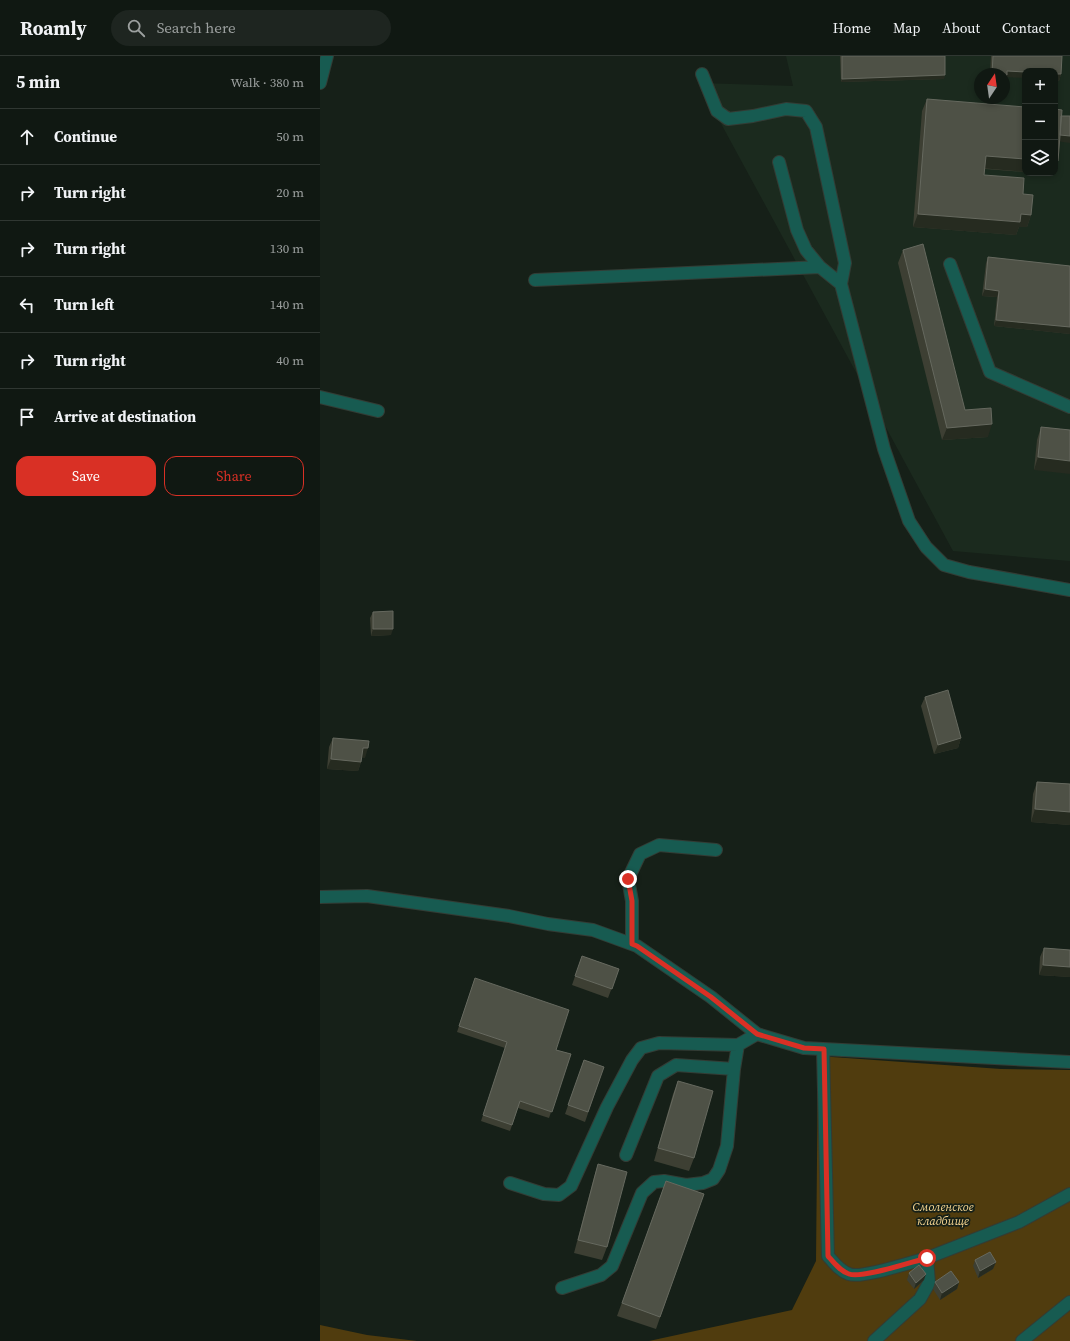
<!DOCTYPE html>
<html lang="en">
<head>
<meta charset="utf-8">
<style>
  body { margin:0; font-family:"Source Serif 4",serif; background:#1e2520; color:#f1f3f6 }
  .controls { position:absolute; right:12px; top:12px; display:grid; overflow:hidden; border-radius:8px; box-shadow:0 2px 6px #0003 }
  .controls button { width:36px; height:36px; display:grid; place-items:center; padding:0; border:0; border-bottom:1px solid #303732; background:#101812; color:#f1f3f6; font:20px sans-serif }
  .compass { position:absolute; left:654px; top:12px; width:36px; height:36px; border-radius:50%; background:#101812; box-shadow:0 2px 6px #0003; rotate:13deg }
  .stop { position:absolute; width:12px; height:12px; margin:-9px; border:3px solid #d93025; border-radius:50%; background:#fff }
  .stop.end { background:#d93025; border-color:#fff; box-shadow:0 1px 4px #0008 }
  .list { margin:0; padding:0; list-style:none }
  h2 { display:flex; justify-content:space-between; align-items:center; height:52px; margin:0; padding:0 16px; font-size:17px }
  h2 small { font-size:13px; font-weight:400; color:#9ca09f }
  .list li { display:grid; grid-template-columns:26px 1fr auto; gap:12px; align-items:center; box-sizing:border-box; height:56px; padding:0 16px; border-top:1px solid #303732 }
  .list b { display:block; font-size:15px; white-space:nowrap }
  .list em { font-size:13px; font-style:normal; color:#9ca09f }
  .actions { display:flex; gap:8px; padding:12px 16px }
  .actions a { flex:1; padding:9px 0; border:1px solid #d93025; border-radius:12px; text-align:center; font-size:14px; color:#d93025 }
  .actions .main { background:#d93025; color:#fff }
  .icon { flex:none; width:22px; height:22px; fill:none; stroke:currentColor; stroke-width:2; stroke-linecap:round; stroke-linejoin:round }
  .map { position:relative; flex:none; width:750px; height:1285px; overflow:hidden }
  header { display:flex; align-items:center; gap:24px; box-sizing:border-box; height:56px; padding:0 20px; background:#101812; border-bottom:1px solid #303732 }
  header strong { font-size:19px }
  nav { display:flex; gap:22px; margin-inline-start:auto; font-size:14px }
  .search { width:280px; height:36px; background:#1e2520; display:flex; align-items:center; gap:10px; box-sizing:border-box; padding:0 14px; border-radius:22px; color:#9ca09f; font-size:15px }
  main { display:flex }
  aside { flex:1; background:#101812 }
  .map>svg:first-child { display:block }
</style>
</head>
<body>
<header>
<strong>Roamly</strong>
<div class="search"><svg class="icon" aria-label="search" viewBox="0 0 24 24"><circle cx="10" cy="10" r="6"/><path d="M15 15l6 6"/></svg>Search here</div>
<nav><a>Home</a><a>Map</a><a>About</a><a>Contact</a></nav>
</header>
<main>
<aside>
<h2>5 min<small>Walk · 380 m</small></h2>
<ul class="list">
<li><svg class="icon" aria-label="ahead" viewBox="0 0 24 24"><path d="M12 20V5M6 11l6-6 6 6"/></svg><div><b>Continue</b></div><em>50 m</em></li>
<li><svg class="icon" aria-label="right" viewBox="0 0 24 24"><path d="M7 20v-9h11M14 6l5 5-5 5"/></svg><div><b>Turn right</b></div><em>20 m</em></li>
<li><svg class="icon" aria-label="right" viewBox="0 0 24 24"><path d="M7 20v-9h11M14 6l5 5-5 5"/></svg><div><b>Turn right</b></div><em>130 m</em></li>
<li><svg class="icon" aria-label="left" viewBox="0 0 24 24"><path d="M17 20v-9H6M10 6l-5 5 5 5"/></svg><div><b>Turn left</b></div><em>140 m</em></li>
<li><svg class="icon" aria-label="right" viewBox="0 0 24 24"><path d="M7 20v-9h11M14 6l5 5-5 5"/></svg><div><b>Turn right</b></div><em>40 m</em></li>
<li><svg class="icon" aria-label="arrive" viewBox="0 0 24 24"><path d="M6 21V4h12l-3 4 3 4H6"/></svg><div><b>Arrive at destination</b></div></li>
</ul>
<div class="actions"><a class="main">Save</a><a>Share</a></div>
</aside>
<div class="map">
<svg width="750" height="1285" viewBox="0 0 750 1285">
  <rect width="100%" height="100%" fill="#162018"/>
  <path fill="#1b2a1e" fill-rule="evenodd" d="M466 0H750V505L633 495 379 27 473 30ZM705 15H735V117H705ZM660 18H684V42H660Z"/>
  <path fill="#503c0e" d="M498 1000 681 1013 750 1014V1285H329L472 1254 496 1205Z
    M0 1269 47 1279 97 1285H0Z"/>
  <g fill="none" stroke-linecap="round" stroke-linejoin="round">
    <g stroke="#333c35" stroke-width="14">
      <path id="minor" d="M382 18 397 55 408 63 433 60 466 53 486 55 496 71 525 207 521 228 564 393 589 465 606 491 624 509 649 516 750 534
        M0 27 7 0
        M459 106 477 174 486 194 500 211
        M630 208 670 316 750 351
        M215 224 500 211 521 228
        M0 341 58 355
        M0 841 47 840 189 860 228 868 273 874 317 890 391 941 437 978 484 992 750 1006
        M312 888V845L308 823 320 798 339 789 396 794
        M503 993 508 1200C514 1207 520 1215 529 1218 541 1223 591 1206 607 1202
        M306 1099 338 1020 356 1009 414 1013 418 989 437 978
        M190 1127 224 1138 239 1139 251 1130 287 1051 312 1004 321 992 339 987 418 989
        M242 1232 281 1219 292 1210 322 1137 334 1126 344 1125 366 1129 383 1127 393 1123 399 1114 407 1090 414 1013
        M554 1285 600 1243 609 1227 607 1202 699 1166 750 1138
        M702 1285 750 1246"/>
    </g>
    <use href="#minor" stroke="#175b51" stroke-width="12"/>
  </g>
  <path fill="#3d3f33" d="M520 0H625L624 23 521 26Z
    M671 0H742L741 18 739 25 735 24V15L686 21 684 26V18H670Z
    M607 43 705 116 665 113 664 119 703 138 711 159 707 171H699L696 179 593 171 602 55Z
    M583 194 645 354 668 381 622 384 578 207Z
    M668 201 750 210V278L674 270 677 241 662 240 666 207Z
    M721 371 750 374 714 414 717 384Z
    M53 556 71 579 51 580 50 562Z
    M605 641 641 682 638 692 614 698 601 650Z
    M13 682 45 702 42 701 41 706 38 715 7 713 9 691Z
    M717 726 750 728V769L711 766 713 738Z
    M724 892 750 894V921L719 919 720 901Z
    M262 900 299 913 288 942 252 929Z
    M155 922 236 994 251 998 229 1062 198 1052 190 1075 161 1065 185 992 137 976Z
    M264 1004 284 1011 265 1066 245 1058Z
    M358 1025 374 1102 369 1115 334 1105 353 1038Z
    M278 1108 287 1191 282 1204 254 1197 274 1121Z
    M346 1125 384 1138 336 1273 297 1260Z
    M655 1204 676 1206 673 1213 658 1222 653 1210Z
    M589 1217 604 1224 594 1233 587 1224Z
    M615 1226H639L637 1233 620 1244 613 1233Z"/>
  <path fill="#262b20" d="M687 15 705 16V22L686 21 684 26V19Z
    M735 18H741L739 25 735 24Z
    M625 19 624 23 521 26 522 23Z
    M738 79 750 80V87L736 85Z
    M666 100 705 103V116L661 112Z
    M735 105H738L735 113Z
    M722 117H733V118Z
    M598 158H701L711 159 707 171H699L696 179 593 171Z
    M665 233 679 235 677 241 662 240Z
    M676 264 750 271V278L674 270Z
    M672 368 668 381 622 384 627 372Z
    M718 401 750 405V418L714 414Z
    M53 573H73L71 579 51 580Z
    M641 682 638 692 614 698 618 689Z
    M43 692H48L45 702 39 701Z
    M11 703 41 706 38 715 7 713Z
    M715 753 750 756V769L711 766Z
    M723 909 750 911V921L719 919Z
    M676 1206 673 1213 658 1222 660 1215Z
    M606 1218 604 1224 594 1233 596 1227Z
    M639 1226 637 1233 620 1244 622 1237Z"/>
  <path fill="#4e5146" stroke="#66695f" d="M522 0H625V19L522 23Z
    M673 0H742L741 18H735V15H705V16L687 15V19H684V18H672Z
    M607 43 705 51V103L666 100 664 119 704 122 703 138 713 139 711 159 701 158 700 166 598 158Z
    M735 53 742 54 738 105H735Z
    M741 60H750V80L740 79Z
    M603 188 645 354 671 352 672 368 627 372 583 194Z
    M668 201 750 210V271L676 264 679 235 665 233Z
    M721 371 750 374V405L718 401Z
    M73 555V573H53V556Z
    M628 634 641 682 618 689 605 641Z
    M13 682 49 685 48 692H43L41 706 11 703Z
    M717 726 750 728V756L715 753Z
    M724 892 750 894V911L723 909Z
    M262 900 299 913 292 933 255 920Z
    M155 922 249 954 236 994 251 998 232 1056 200 1045 192 1069 163 1059 187 986 139 970Z
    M264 1004 284 1011 268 1056 248 1049Z
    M358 1025 393 1035 374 1102 338 1092Z
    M278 1108 307 1116 287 1191 258 1184Z
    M346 1125 384 1138 340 1261 302 1247Z
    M670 1196 676 1206 660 1215 655 1204Z
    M599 1209 606 1218 596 1227 589 1217Z
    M631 1215 639 1226 622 1237 615 1226Z"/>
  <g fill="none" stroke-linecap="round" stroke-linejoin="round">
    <path stroke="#d93025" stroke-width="5" d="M308 823 312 845V888L317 890 391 941 437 978 484 992 504 993 508 1200C514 1207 520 1215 529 1218 541 1223 591 1206 607 1202"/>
  </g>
  <g text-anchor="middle" stroke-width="3.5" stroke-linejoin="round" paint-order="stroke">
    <g font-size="12" font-style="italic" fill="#f8d792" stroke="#162018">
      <text x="623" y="1155">Смоленское<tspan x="623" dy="14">кладбище</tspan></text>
    </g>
  </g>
</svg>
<div class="controls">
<button>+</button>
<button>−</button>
<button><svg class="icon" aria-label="layers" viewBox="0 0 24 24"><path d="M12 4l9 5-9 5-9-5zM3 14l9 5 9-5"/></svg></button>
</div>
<svg class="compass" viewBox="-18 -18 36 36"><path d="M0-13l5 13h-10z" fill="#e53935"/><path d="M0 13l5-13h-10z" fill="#9ca09f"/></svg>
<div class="stop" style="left:607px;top:1202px"></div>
<div class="stop end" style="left:308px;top:823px"></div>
</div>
</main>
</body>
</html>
